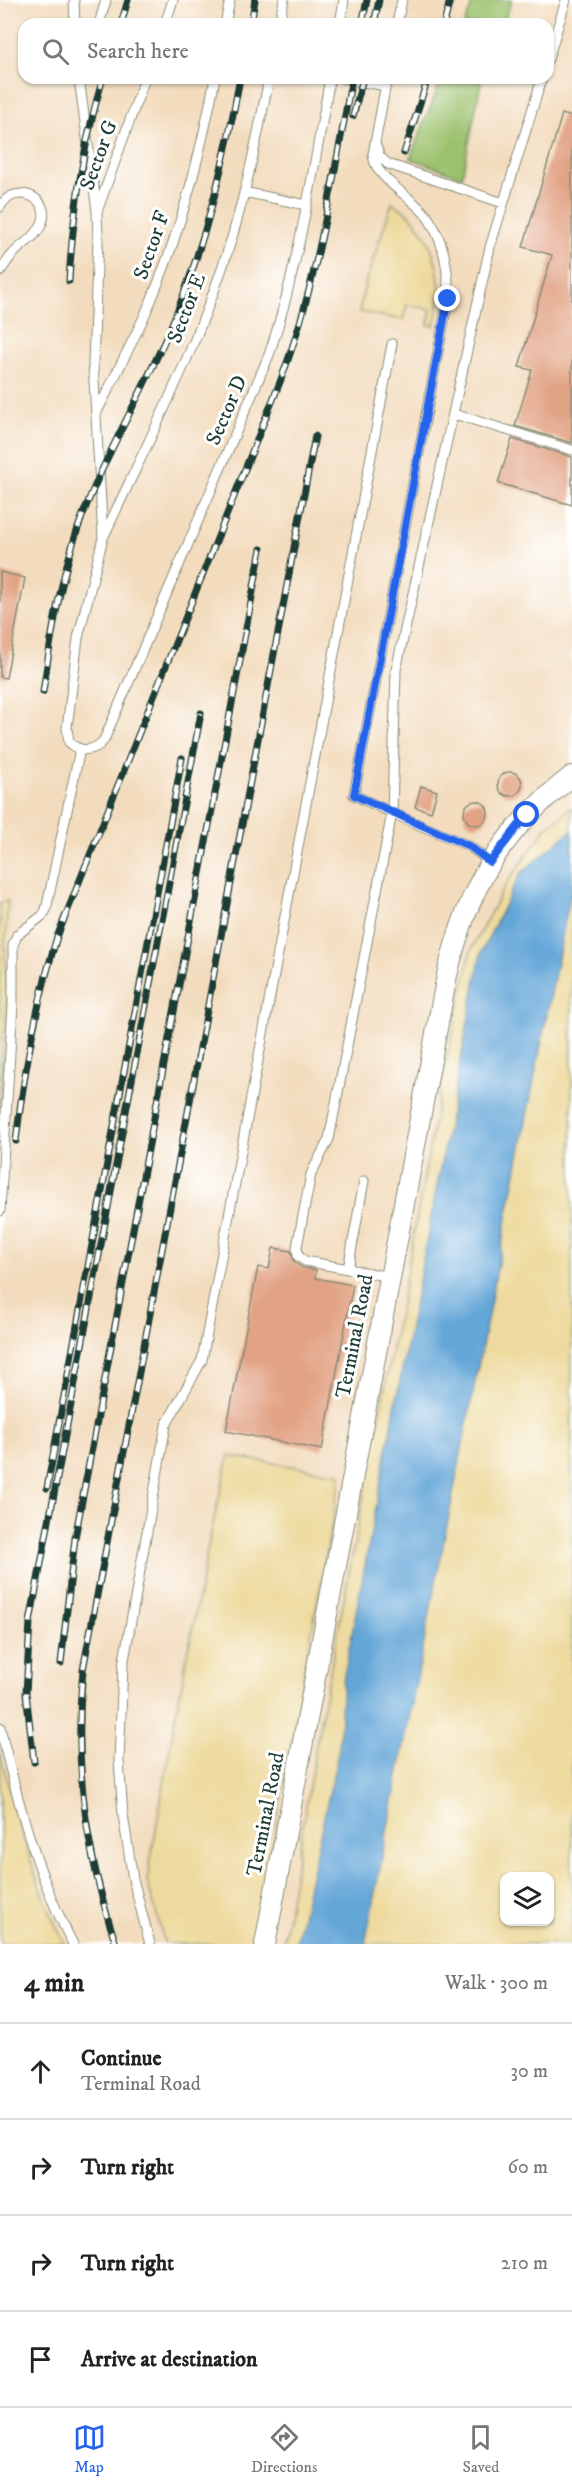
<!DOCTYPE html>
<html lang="en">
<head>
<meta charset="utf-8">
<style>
  body { margin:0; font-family:"IM FELL DW Pica",serif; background:#f2f2f2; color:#222 }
  .controls { position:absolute; right:18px; bottom:18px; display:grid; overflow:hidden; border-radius:12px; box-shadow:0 2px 4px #0004 }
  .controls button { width:54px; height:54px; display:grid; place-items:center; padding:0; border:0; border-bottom:2px solid #e0e0e0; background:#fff; color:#222; font:30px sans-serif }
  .stop { position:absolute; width:18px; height:18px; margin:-14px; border:4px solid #2563eb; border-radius:50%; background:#fff }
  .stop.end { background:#2563eb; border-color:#fff; box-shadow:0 2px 6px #0008 }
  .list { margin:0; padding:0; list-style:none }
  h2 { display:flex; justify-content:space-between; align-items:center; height:78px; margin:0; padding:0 24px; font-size:26px }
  h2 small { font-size:20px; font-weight:400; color:#767676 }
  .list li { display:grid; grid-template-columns:39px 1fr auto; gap:18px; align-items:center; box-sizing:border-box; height:96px; padding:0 24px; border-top:2px solid #e0e0e0 }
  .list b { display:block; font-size:22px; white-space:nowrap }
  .list p { margin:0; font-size:20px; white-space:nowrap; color:#767676 }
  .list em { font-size:20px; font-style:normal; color:#767676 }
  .icon { flex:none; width:33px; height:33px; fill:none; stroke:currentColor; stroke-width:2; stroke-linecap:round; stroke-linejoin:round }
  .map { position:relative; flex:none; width:572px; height:1944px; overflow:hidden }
  .search { position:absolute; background:#fff; box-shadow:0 2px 4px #0004; left:18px; right:18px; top:18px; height:66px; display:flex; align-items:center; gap:15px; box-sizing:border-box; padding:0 21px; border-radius:18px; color:#767676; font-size:22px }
  .sheet { height:462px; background:#fff }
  nav { display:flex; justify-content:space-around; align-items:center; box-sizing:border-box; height:84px; border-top:2px solid #e0e0e0; background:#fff; font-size:16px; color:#767676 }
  nav a { display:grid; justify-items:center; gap:3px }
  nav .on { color:#2563eb }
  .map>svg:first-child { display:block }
</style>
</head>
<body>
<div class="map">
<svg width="572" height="1944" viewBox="0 0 572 1944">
  <rect width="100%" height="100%" fill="#fff"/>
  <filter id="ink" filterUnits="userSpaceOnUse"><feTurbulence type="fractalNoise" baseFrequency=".0167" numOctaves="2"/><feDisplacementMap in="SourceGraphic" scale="12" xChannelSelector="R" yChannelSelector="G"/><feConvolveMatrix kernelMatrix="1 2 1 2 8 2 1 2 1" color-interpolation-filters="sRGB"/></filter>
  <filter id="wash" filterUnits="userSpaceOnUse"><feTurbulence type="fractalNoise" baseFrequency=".008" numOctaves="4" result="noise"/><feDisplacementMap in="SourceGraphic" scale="24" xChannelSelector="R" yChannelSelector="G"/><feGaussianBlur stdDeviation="1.35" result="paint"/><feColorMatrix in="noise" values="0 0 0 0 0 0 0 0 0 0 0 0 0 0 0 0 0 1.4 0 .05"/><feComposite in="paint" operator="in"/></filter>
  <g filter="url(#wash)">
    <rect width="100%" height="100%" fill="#f3dcbd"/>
    <path fill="#9bc16c" stroke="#5d7f50" stroke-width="1.5" d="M474 0H512L503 24H464Z
      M442 78H482L462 177 410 158Z"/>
    <path fill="#eeda9e" stroke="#868c69" stroke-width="1.5" fill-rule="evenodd" d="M392 203C425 220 437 253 440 289 441 300 436 315 434 326L428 325 431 309 407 305 403 320 359 312 366 281Z
      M572 807V1944H283L318 1734 402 1298 439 1095 471 950 504 887 546 828ZM504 1876H550V1922H504Z
      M8 901 5 946 7 995 0 1105V903Z
      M229 1456 341 1474 254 1944H165L147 1881 176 1714 210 1536Z
      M0 1751C16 1817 34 1884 65 1944H0Z"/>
    <path fill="#64a6d8" stroke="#427286" stroke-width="1.5" d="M572 830V886L365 1944H296L339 1749 343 1681 481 953 520 874Z"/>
    <g id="blocks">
      <path fill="#e2a384" d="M562 114 572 117V443L515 426 532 370 519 367 552 255 523 247Z
        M512 439 572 457V505L498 483Z
        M0 572 25 578 6 678 0 677Z
        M498 784a12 12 0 1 1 24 0a12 12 0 1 1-24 0Z
        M421 786 437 791 431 812 415 807Z
        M464 813a12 12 0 1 1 24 0a12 12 0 1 1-24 0Z
        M273 1248 291 1251 294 1262 303 1268 316 1270 315 1278 353 1285 322 1450 226 1431 258 1267 269 1269Z"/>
    </g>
  </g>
  <g filter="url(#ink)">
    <use href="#blocks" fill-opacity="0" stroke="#898c78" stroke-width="1.5"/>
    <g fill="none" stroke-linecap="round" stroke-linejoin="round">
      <g stroke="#898c78" stroke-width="11">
        <path id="lane" d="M74 0 75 24
          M99 24 106 0
          M165 24 173 0
          M225 24 230 0
          M279 24 284 0
          M340 24 344 0
          M397 24 402 0
          M548 59 566 0
          M79 78 97 211 98 240 93 364 103 538 78 638 67 728 69 742C80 753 94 752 104 740L269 355C299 265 313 171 330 78
          M341 78 386 86
          M376 146 380 157 388 164 503 203
          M244 192 306 205
          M0 207C13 182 52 196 42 223 38 236 23 243 14 253 8 259 4 266 0 272
          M98 209 145 78
          M96 414C112 382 128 351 143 319 177 244 200 159 215 78
          M454 414 572 450
          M104 536C150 437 202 339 233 234 248 183 259 130 269 78
          M490 862 469 846 392 813 396 670 490 247 542 78
          M364 1181 348 1269 390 1277
          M0 1211 13 1005V945L17 935 42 916 46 910 80 749
          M348 1269 305 1261 298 1256 297 1247 311 1174 329 1139 392 813 354 795 448 299C449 271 444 242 429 219 415 197 374 180 373 154L387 78
          M0 1727C18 1802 37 1876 73 1944
          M150 1944 133 1879 123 1815 119 1761 123 1666 166 1425 202 1360 392 344"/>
      </g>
      <g stroke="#898c78" stroke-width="22">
        <path id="street" d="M265 1944 447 975C468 887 500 832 572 776"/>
      </g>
      <use href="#lane" stroke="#fff" stroke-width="9"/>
      <use href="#street" stroke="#fff" stroke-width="20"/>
      <g stroke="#1f3d34" stroke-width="7">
        <path id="rail" d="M121 24 128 0
          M251 24 255 0
          M362 24 367 0
          M374 24 379 0
          M444 24 450 0
          M353 116 363 78
          M404 153 428 78
          M69 281C73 212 83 144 103 78
          M43 692C51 636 60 581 78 528 104 454 147 387 176 314 207 237 225 159 240 78
          M16 1141C24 1071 36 1004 57 937L280 382C318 282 332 182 352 78
          M47 1488 182 758
          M61 1663 75 1538 261 549
          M34 1762 26 1693 30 1622 201 713
          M116 1944C86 1854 73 1764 83 1670L315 436"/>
      </g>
      <use href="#rail" stroke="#fff" stroke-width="4.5" stroke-dasharray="14" stroke-linecap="butt"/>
    </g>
  </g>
  <g fill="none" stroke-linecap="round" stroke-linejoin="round" filter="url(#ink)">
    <path stroke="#2563eb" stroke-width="8" d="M448 299 354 795 469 846 490 862 527 815"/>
  </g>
  <g text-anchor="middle" stroke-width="6" stroke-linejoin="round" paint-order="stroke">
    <g font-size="21" fill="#1f3d34" stroke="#fff">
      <text transform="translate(98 155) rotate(-70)" y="7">Sector G</text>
      <text transform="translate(151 245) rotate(-71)" y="7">Sector F</text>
      <text transform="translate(186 308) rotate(-69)" y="7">Sector E</text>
      <text transform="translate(226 410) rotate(-67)" y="7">Sector D</text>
      <text transform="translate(354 1336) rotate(-79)" y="7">Terminal Road</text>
      <text transform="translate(265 1814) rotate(-79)" y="7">Terminal Road</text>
    </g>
  </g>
</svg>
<div class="controls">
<button><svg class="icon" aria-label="layers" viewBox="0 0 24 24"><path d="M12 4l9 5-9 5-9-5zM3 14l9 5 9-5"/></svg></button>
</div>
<div class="stop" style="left:527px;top:815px"></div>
<div class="stop end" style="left:448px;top:299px"></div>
<div class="search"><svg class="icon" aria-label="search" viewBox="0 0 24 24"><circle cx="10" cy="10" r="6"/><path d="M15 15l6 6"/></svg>Search here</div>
</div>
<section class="sheet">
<h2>4 min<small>Walk · 300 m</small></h2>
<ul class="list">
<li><svg class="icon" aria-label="ahead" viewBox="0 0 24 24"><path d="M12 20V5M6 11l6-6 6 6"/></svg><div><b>Continue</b><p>Terminal Road</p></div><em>30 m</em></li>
<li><svg class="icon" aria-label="right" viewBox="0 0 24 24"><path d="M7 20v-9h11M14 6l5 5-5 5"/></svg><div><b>Turn right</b></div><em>60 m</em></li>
<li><svg class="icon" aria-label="right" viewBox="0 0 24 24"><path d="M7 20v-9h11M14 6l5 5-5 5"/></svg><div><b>Turn right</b></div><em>210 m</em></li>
<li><svg class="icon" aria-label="arrive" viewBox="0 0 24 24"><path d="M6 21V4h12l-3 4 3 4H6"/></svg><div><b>Arrive at destination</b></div></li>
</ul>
</section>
<nav>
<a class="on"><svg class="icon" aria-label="map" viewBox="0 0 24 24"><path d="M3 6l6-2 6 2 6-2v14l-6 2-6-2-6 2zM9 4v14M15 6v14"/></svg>Map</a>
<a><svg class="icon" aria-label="directions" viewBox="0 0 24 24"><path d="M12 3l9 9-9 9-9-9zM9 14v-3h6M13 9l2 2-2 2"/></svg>Directions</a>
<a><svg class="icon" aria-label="saved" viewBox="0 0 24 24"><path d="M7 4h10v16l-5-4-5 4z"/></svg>Saved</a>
</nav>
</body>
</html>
